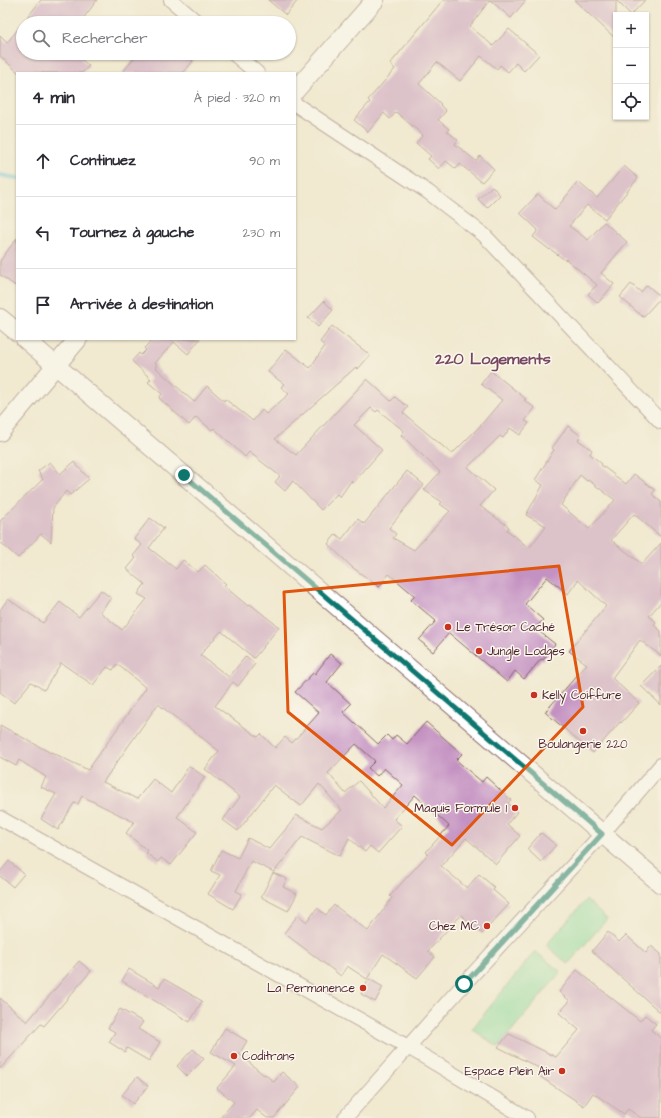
<!DOCTYPE html>
<html lang="fr">
<head>
<meta charset="utf-8">
<style>
  body { margin:0; font-family:"Architects Daughter",sans-serif; background:#f2f2f3; color:#2b2b33 }
  .controls { position:absolute; right:12px; top:12px; display:grid; overflow:hidden; border-radius:0px; box-shadow:0 1px 3px #0004 }
  .controls button { width:36px; height:36px; display:grid; place-items:center; padding:0; border:0; border-bottom:1px solid #e1e1e2; background:#fff; color:#2b2b33; font:20px sans-serif }
  .stop { position:absolute; width:12px; height:12px; margin:-9px; border:3px solid #0f766e; border-radius:50%; background:#fff }
  .stop.end { background:#0f766e; border-color:#fff; box-shadow:0 1px 4px #0008 }
  .list { margin:0; padding:0; list-style:none }
  h2 { display:flex; justify-content:space-between; align-items:center; height:52px; margin:0; padding:0 16px; font-size:17px }
  h2 small { font-size:13px; font-weight:400; color:#7c7c81 }
  .list li { display:grid; grid-template-columns:26px 1fr auto; gap:12px; align-items:center; box-sizing:border-box; height:72px; padding:0 16px; border-top:1px solid #e1e1e2 }
  .list b { display:block; font-size:15px; white-space:nowrap }
  .list em { font-size:13px; font-style:normal; color:#7c7c81 }
  .icon { flex:none; width:22px; height:22px; fill:none; stroke:currentColor; stroke-width:2; stroke-linecap:round; stroke-linejoin:round }
  .map { position:relative; flex:none; width:661px; height:1118px; overflow:hidden }
  .search { position:absolute; background:#fff; box-shadow:0 1px 3px #0004; left:16px; top:16px; width:280px; height:44px; display:flex; align-items:center; gap:10px; box-sizing:border-box; padding:0 14px; border-radius:22px; color:#7c7c81; font-size:15px }
  .panel { position:absolute; background:#fff; box-shadow:0 1px 3px #0004; left:16px; top:72px; width:280px; height:268px; border-radius:0px }
  .map>svg:first-child { display:block }
</style>
</head>
<body>
<div class="map">
<svg width="661" height="1118" viewBox="0 0 661 1118">
  <rect width="100%" height="100%" fill="#fbf7ec"/>
  <filter id="ink" filterUnits="userSpaceOnUse"><feTurbulence type="fractalNoise" baseFrequency=".025" numOctaves="2"/><feDisplacementMap in="SourceGraphic" scale="8" xChannelSelector="R" yChannelSelector="G"/><feConvolveMatrix kernelMatrix="1 2 1 2 8 2 1 2 1" color-interpolation-filters="sRGB"/></filter>
  <filter id="wash" filterUnits="userSpaceOnUse"><feTurbulence type="fractalNoise" baseFrequency=".012" numOctaves="4" result="noise"/><feDisplacementMap in="SourceGraphic" scale="16" xChannelSelector="R" yChannelSelector="G"/><feGaussianBlur stdDeviation="0.9" result="paint"/><feColorMatrix in="noise" values="0 0 0 0 0 0 0 0 0 0 0 0 0 0 0 0 0 1.4 0 .05"/><feComposite in="paint" operator="in"/></filter>
  <g filter="url(#wash)">
    <rect width="100%" height="100%" fill="#f1e9d0"/>
    <path fill="#83db9f" stroke="#667d65" d="M586 900 607 919 568 964 546 945Z
      M535 951 561 972 498 1047 472 1029Z"/>
    <g fill="none" stroke-linecap="round" stroke-linejoin="round">
      <path stroke="#5fc0dd" stroke-width="4.5" d="M0 175 17 178"/>
    </g>
    <g id="blocks">
      <path fill="#c492c2" fill-rule="evenodd" d="M41 0H97L80 23H23V53H87L82 60 89 66 82 73H19L0 56V36L7 43Z
        M268 0H298L286 15Z
        M443 0H526L511 18 490 0 470 26 493 46 509 29 539 55 524 71 516 63 508 72 500 65 497 69 481 56 460 81 437 62 419 84 441 104 440 105 446 111 438 120 449 129 447 131 458 140 455 144 476 161 480 156 494 169 482 182 460 164 456 169 446 161 439 169 428 159 431 156 416 143 423 135 396 112 390 119 384 113 368 132 354 120 370 102 368 100 395 69 390 64Z
        M574 0H645L631 15 616 0V39Z
        M138 53H184L193 61 183 73H122Z
        M624 166 638 178 605 219 587 205 569 226 588 240 604 222 627 242 601 273 614 284 598 303 588 294 597 285 566 259 565 260 550 249V250L533 237 538 230 520 213 538 194 555 210 578 182 597 198Z
        M492 186 500 195 487 208 478 199Z
        M17 238V287L0 275V261Z
        M631 284 641 292 647 285 661 297 643 317 620 297Z
        M324 301 333 310 318 327 308 318Z
        M332 326 370 355 358 369 356 367 275 439 296 455 367 379 391 401 395 397 408 407 403 413 452 454 481 425 502 400 481 384 491 371 526 399 524 400 535 408 525 421 529 423 520 435 510 428 503 438 500 436 468 467 494 490 480 506 509 527 507 530 529 548 546 526 526 515 543 485 535 480 554 450 552 448 568 426 581 436 578 440 592 450 590 454 602 464 601 465 626 484 634 474 655 490 652 494 661 502V537L634 514 611 540 642 564 661 543V602L649 616 656 622 654 625 661 631V656L640 640 612 678 639 703 621 723 620 722 593 753 545 712 587 664 569 651 606 606 578 580 568 594 547 577 525 604 543 620 535 628 555 644 543 660 541 659 524 679 515 671 507 682 449 633 433 652 419 640 436 621 411 600 415 596 389 574 379 587 352 567 328 544 336 534 342 539 358 519 364 524 407 471 424 485 389 528 396 534 393 538 414 550 450 511 440 504 442 502 424 490 440 472 401 435 404 431 378 410 376 412 371 408 354 425 382 450 353 483 351 481 340 497 337 494 321 510 293 481 285 491 275 482 280 476 249 452 245 457 214 428 212 430 196 417 189 425 159 398 162 394 148 382 151 379 132 361 139 353 141 355 146 350 144 348 153 339H200L188 354 174 342 155 363 157 365 155 367 194 402 207 386 224 401 225 399 253 421 262 410 266 414 289 394 281 387 284 384 268 372 286 349 310 368 325 346 320 342ZM580 475 587 481 588 480 615 500 589 529 561 505Z
        M50 462 60 474 74 462 89 479 70 495 66 491 53 508 51 542 41 534 18 558 0 542V521L43 479 38 471Z
        M150 518 164 528 149 548 176 569 183 560 198 572 205 565 226 584 224 586 248 606 250 604 279 627 254 658 221 631 200 655 229 677 246 656 255 664 238 686 233 682 215 706 258 737 261 734 275 748 285 737 292 743 319 713 295 692 313 673 315 674 330 654 342 663 327 682 351 704 343 712 378 744 387 735 392 740 396 735 407 744 426 722 462 754 456 760 482 782 486 777 511 800 508 803 517 812 507 824 520 836 496 864 466 838 441 866 467 888 479 874 495 888 493 890 509 904 482 934 461 915 428 951 435 957 417 978 383 954 367 979 347 966 341 976 284 933 298 915 307 922 317 908 326 915 334 905 368 931 392 898 390 896 428 854 426 852 449 826 415 795 394 819 402 826 378 853 370 846 365 852 349 838 340 856 302 837 274 872 251 861 236 891 242 894 233 909 208 894 220 875 211 871 221 850 238 858 248 838 269 849 290 824 296 815 322 828 342 810 319 784 301 806 274 785 238 831 223 820 240 797 205 769 219 751 158 704 103 782 137 799 153 779 171 793 189 766 205 777 177 817 197 832 171 865 161 858 158 862 146 853 148 851 126 833 134 822 82 796 78 804 74 803 58 830 41 819 56 794 41 787 46 777 19 760 16 766 0 757V725L51 753V752L88 770 146 688 117 664 113 670 107 667 93 685 61 663 44 690 31 682 14 703 0 692V610L8 599 43 623 60 602 79 617 101 590 111 598 100 612 122 630 147 599 138 594 145 584 127 569 136 558 133 556 142 545 134 539ZM356 744 375 761 368 768 377 776 384 768 403 785 383 808 359 781 345 793 328 773Z
        M661 666V705L641 686Z
        M541 833 556 845 541 862 527 849Z
        M9 861 24 874 13 887 0 876V872Z
        M273 873 287 879 283 887 297 894 288 911 261 897Z
        M608 932 619 942 626 935 646 953 651 946 661 954V1013L592 951Z
        M79 961 91 971 44 1026 41 1024 0 1069V998L27 1022Z
        M129 969 159 987 164 979 202 1001 190 1022 122 981Z
        M577 970 640 1021 645 1015 656 1024 651 1030 661 1038V1118H641L628 1109 624 1114 593 1093 584 1106 539 1076 543 1070 498 1047 509 1034 556 1057 579 1030 559 1013 570 1001 559 992Z
        M369 979 383 987 375 1002 361 994Z
        M120 1009 143 1022 138 1029 160 1042 149 1061 127 1048 125 1052 109 1042 115 1032 108 1028Z
        M225 1028 247 1041 239 1054 264 1075 265 1074 274 1082 282 1072 300 1087 274 1118H267L257 1110 250 1118H220L234 1102 217 1088 236 1066 211 1052Z
        M193 1049 204 1059 187 1076 177 1066Z
        M137 1077 148 1086 133 1104 122 1095Z"/>
    </g>
  </g>
  <g filter="url(#ink)">
    <use href="#blocks" fill-opacity="0" stroke="#846665" stroke-width="1"/>
    <g fill="none" stroke-linecap="round" stroke-linejoin="round">
      <g stroke="#846665" stroke-width="16">
        <path id="minor" d="M171 0 198 23
          M233 53 257 73
          M295 104 428 192 484 235 661 422
          M0 818 408 1047 527 1118
          M345 1118 463 985 602 834 661 765"/>
      </g>
      <g stroke="#846665" stroke-width="20">
        <path id="tertiary" d="M295 91 375 0
          M0 318 17 332
          M25 339 661 884
          M0 432 78 339"/>
      </g>
      <use href="#minor" stroke="#fff" stroke-width="14"/>
      <use href="#tertiary" stroke="#fff" stroke-width="18"/>
    </g>
  </g>
  <g fill="none" stroke-linecap="round" stroke-linejoin="round" filter="url(#ink)">
    <path stroke="#0f766e" stroke-width="5" d="M184 475 602 834 464 984"/>
  </g>
  <path d="M0 0H661V1118H0ZM559 566 583 707 452 845 288 712 284 592Z" fill="#f1e9d0" fill-opacity=".55" fill-rule="evenodd"/>
  <path fill="none" stroke="#e0560e" stroke-width="3" stroke-linejoin="round" d="M559 566 583 707 452 845 288 712 284 592Z"/>
  <g fill="#c8321e" stroke="#fbf7ec" stroke-width="1.5">
    <circle cx="448" cy="627" r="4"/>
    <circle cx="479" cy="651" r="4"/>
    <circle cx="534" cy="695" r="4"/>
    <circle cx="583" cy="731" r="4"/>
    <circle cx="515" cy="808" r="4"/>
    <circle cx="487" cy="926" r="4"/>
    <circle cx="363" cy="988" r="4"/>
    <circle cx="234" cy="1056" r="4"/>
    <circle cx="562" cy="1071" r="4"/>
  </g>
  <g text-anchor="middle" stroke-width="3" stroke-linejoin="round" paint-order="stroke">
    <g font-size="12" fill="#4a1f2b" stroke="#fbf7ec" text-anchor="start">
      <text x="456" y="631">Le Trésor Caché</text>
      <text x="487" y="655">Jungle Lodges</text>
      <text x="542" y="699">Kelly Coiffure</text>
      <text x="583" y="748" text-anchor="middle">Boulangerie 220</text>
      <text x="507" y="812" text-anchor="end">Maquis Formule 1</text>
      <text x="479" y="930" text-anchor="end">Chez MC</text>
      <text x="355" y="992" text-anchor="end">La Permanence</text>
      <text x="242" y="1060">Coditrans</text>
      <text x="554" y="1075" text-anchor="end">Espace Plein Air</text>
    </g>
    <g font-size="16" font-weight="bold" fill="#754760" stroke="#fbf7ec">
      <text x="493" y="364">220 Logements</text>
    </g>
  </g>
</svg>
<div class="controls">
<button>+</button>
<button>−</button>
<button><svg class="icon" aria-label="locate" viewBox="0 0 24 24"><circle cx="12" cy="12" r="6"/><path d="M12 2v4M12 18v4M2 12h4M18 12h4"/></svg></button>
</div>
<div class="stop" style="left:464px;top:984px"></div>
<div class="stop end" style="left:184px;top:475px"></div>
<div class="search"><svg class="icon" aria-label="search" viewBox="0 0 24 24"><circle cx="10" cy="10" r="6"/><path d="M15 15l6 6"/></svg>Rechercher</div>
<section class="panel">
<h2>4 min<small>À pied · 320 m</small></h2>
<ul class="list">
<li><svg class="icon" aria-label="ahead" viewBox="0 0 24 24"><path d="M12 20V5M6 11l6-6 6 6"/></svg><div><b>Continuez</b></div><em>90 m</em></li>
<li><svg class="icon" aria-label="left" viewBox="0 0 24 24"><path d="M17 20v-9H6M10 6l-5 5 5 5"/></svg><div><b>Tournez à gauche</b></div><em>230 m</em></li>
<li><svg class="icon" aria-label="arrive" viewBox="0 0 24 24"><path d="M6 21V4h12l-3 4 3 4H6"/></svg><div><b>Arrivée à destination</b></div></li>
</ul>
</section>
</div>
</body>
</html>
